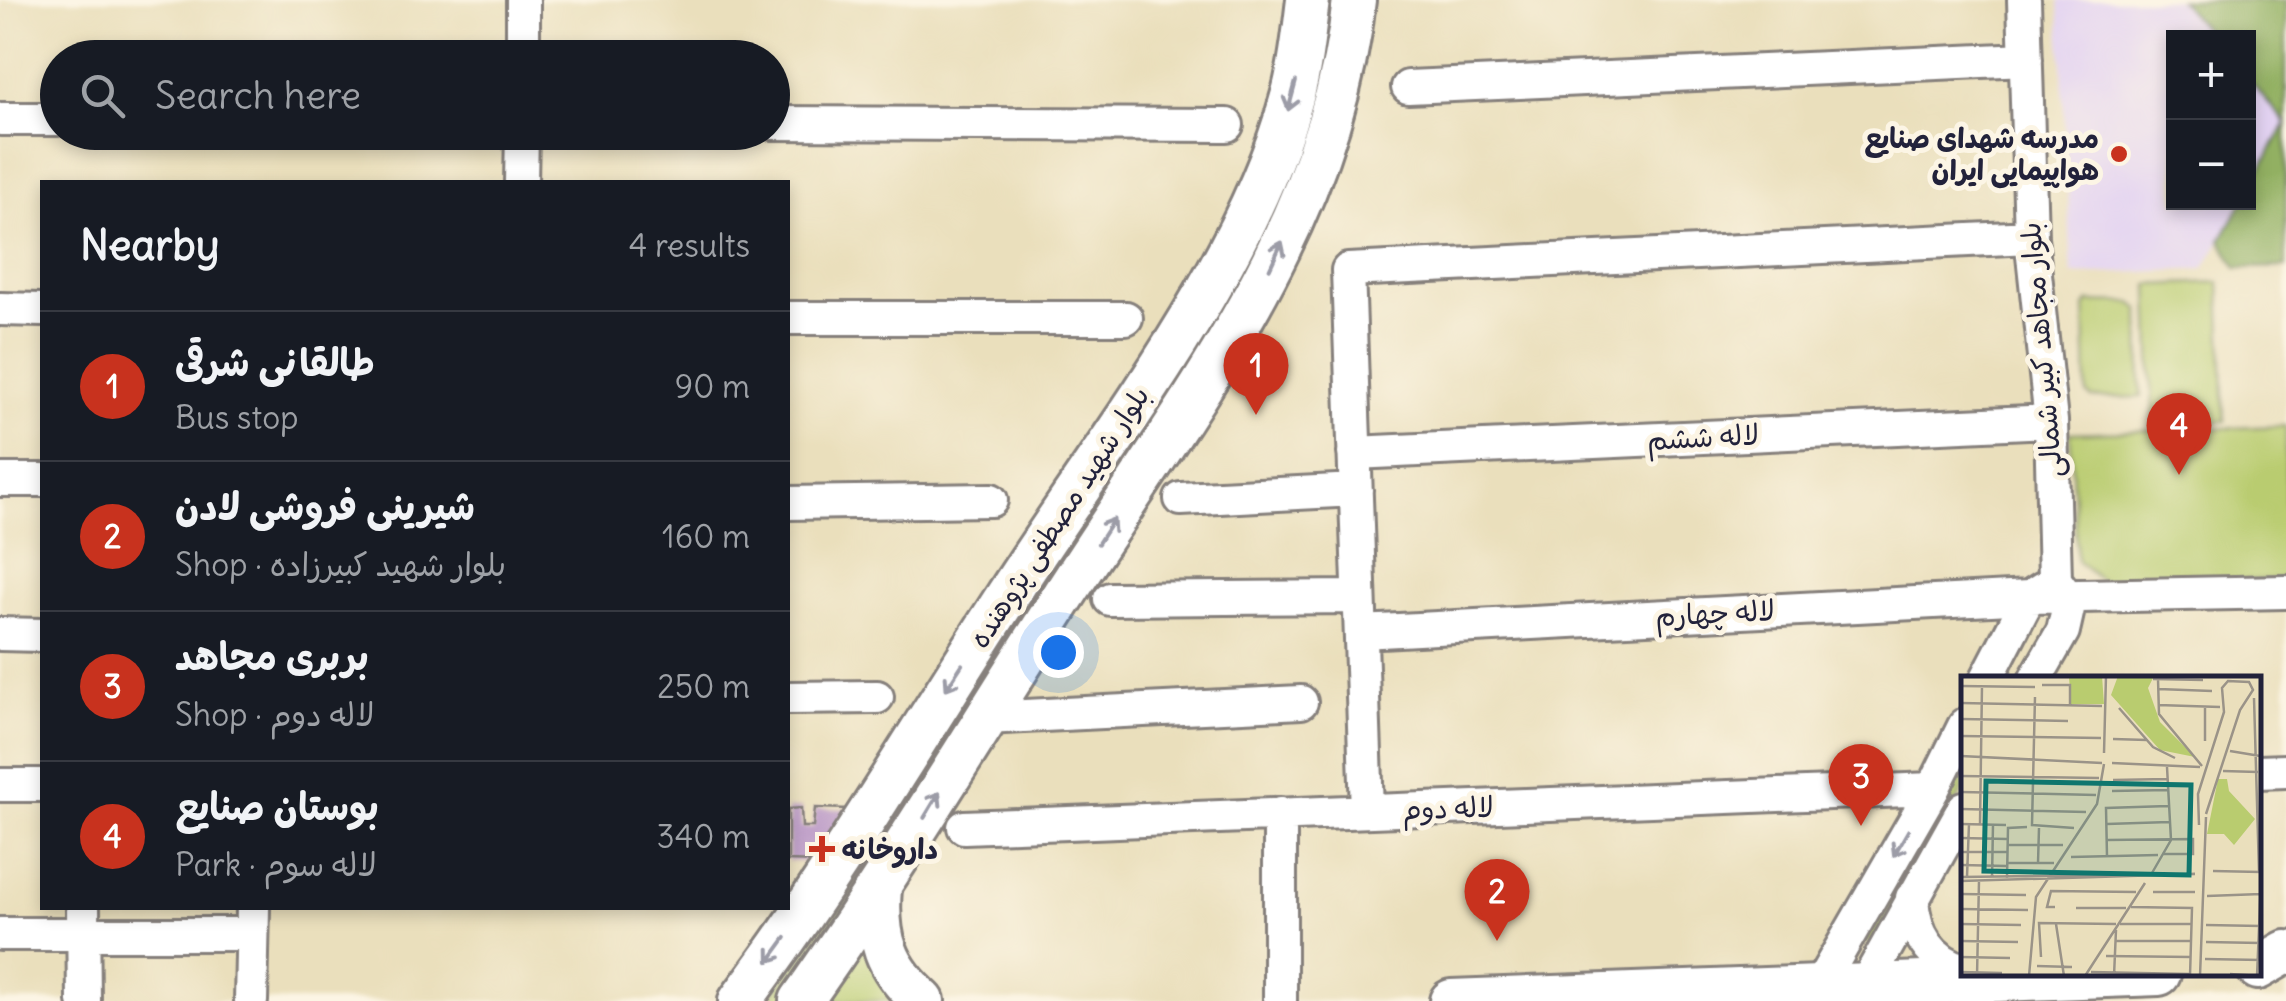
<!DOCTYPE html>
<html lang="en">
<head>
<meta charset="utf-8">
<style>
  body { margin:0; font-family:Delius,"Playpen Sans Arabic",sans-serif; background:#242831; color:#f1f3f6 }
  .controls { position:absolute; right:30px; top:30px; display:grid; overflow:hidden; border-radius:0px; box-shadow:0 5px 15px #0003 }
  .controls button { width:90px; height:90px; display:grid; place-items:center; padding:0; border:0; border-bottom:2px solid #363941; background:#171b24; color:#f1f3f6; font:50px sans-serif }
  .you { position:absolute; left:1058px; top:652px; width:35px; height:35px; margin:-25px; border:8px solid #fff; border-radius:50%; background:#1a73e8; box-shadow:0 0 0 15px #1a73e833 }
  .badge { display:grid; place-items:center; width:65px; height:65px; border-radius:50%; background:#c8321e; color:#fff; font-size:32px; font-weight:700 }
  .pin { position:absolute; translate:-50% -82px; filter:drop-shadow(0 2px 5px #0008) }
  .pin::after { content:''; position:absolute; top:52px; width:35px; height:30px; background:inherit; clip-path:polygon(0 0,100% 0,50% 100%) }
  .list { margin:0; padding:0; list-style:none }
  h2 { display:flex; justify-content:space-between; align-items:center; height:130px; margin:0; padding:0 40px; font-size:42px }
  h2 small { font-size:32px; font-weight:400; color:#9ea1a6 }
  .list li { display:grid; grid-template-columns:65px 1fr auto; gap:30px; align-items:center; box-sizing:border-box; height:150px; padding:0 40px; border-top:2px solid #363941 }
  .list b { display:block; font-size:38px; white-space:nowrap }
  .list p { margin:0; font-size:32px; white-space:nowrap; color:#9ea1a6 }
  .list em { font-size:32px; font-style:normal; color:#9ea1a6 }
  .icon { flex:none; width:55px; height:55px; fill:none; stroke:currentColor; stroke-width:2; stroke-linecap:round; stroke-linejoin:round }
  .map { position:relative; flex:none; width:2286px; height:1001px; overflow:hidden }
  .search { position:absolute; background:#171b24; box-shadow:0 5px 15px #0003; left:40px; top:40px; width:750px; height:110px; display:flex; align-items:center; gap:25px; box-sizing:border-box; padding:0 35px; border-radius:55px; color:#9ea1a6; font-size:38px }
  .panel { position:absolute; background:#171b24; box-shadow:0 5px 15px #0003; left:40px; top:180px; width:750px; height:730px; border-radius:0px }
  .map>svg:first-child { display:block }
</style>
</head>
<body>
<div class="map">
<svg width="2286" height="1001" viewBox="0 0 2286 1001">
  <rect width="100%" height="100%" fill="#fcf5e5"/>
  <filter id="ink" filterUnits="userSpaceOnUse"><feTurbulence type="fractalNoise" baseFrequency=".01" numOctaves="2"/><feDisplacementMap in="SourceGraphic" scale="20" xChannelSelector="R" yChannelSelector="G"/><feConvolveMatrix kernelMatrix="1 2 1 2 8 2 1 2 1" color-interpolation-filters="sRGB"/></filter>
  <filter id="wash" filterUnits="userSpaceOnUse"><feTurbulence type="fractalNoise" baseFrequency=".0048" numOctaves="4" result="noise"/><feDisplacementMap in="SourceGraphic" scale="40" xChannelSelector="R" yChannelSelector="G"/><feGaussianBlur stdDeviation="2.25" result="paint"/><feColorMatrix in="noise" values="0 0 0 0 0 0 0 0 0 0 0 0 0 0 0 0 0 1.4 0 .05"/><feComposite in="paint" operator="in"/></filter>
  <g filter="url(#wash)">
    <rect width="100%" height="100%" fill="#eadfbc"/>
    <path fill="#e3d3f2" d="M2059 0H2179L2211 37 2174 38V202L2242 203 2204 269 2072 275Z
      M2249 80 2286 123 2249 190Z"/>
    <path fill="#b9cc6f" stroke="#6e7755" stroke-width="2.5" d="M1319 0H1331L1294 157 1241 285 786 1001H768L1157 416 1209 327Z
      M2220 282 2225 421 2153 423 2149 285Z
      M2089 302 2133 303 2140 309 2141 397 2092 398 2087 394 2085 307Z
      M2286 426V579L2107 586 2077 561 2070 433Z
      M1963 746V791L1873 940 1860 943Z
      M867 931 903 1001H822Z"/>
    <path fill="#92b062" stroke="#5a694e" stroke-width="2.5" d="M2179 0H2286V267L2237 268 2221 240 2242 203 2248 202 2249 190 2286 123 2249 80 2248 38 2211 37Z"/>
    <g id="blocks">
      <path fill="#b997c6" d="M801 808 802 827H813L815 808 850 809 817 862 788 861V809Z"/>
    </g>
  </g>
  <g filter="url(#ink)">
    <use href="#blocks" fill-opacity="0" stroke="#86807c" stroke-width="2.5"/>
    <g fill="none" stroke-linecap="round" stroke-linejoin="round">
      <g stroke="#86807c" stroke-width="38">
        <path id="minor" d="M2024 0 2031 237 2051 421 2055 580 2070 600 2063 631 2036 678
          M523 58V0
          M1408 87 2026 59
          M0 119H58
          M772 123 1227 125
          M521 182 522 132
          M0 309 42 310
          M788 318H1126
          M1354 453 2051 421
          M0 480H42
          M1181 499 1356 490
          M788 503 991 500
          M1110 599 1359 597
          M1361 632 2029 597 2286 592
          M0 634 42 635
          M1987 678 2029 597 2043 588
          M788 698 877 697
          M986 718 1301 702
          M2258 772 2286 771
          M0 785H42
          M1367 811 1348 270 2031 237
          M964 827 1933 789
          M1912 898C1914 932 1929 960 1964 970
          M83 908 84 1001
          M0 934H252
          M1867 982 1964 808
          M1821 983 1933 789 1964 726
          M251 1001 253 908
          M1280 1001V814"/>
      </g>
      <g stroke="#86807c" stroke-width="48">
        <path id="major" d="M880 888C876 937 885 968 923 1001
          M2258 968 2286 952
          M740 1001C837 872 919 732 1007 596 1103 446 1246 269 1292 97 1301 66 1304 32 1308 0
          M801 1001C893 871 975 734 1061 600 1181 412 1331 229 1354 0
          M1451 1001 2159 974"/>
      </g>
      <use href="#minor" stroke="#fff" stroke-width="32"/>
      <use href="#major" stroke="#fff" stroke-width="42"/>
    </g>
    <defs><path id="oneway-shaft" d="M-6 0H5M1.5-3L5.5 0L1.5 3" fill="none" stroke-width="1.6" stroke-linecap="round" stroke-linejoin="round" transform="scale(2.5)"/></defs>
    <g stroke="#9c9ca7">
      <use href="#oneway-shaft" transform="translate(1292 96) rotate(105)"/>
      <use href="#oneway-shaft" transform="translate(1276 255) rotate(-65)"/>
      <use href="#oneway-shaft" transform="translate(1106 531) rotate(-57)"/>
      <use href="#oneway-shaft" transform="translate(954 677) rotate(123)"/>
      <use href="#oneway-shaft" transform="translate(932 805) rotate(-59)"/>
      <use href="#oneway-shaft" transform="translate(1901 843) rotate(120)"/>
      <use href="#oneway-shaft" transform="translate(777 950) rotate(126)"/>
    </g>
  </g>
  <g fill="#c8321e" stroke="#fcf5e5" stroke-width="4">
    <circle cx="2119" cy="154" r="10"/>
    <path d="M817 834h10v10h10v10h-10v10h-10v-10h-10v-10h10z"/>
  </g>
  <g text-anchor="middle" stroke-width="10" stroke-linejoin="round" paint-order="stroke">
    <g font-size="28" font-weight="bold" fill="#22223b" stroke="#fcf5e5" text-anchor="end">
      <text x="2099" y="148">مدرسه شهدای صنایع<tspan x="2099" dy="32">هواپیمایی ایران</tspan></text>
      <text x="842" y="859" text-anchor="start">داروخانه</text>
    </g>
    <g font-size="28" fill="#22223b" stroke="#fcf5e5">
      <text transform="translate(2041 350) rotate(-95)" y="10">بلوار مجاهد کبیر شمالی</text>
      <text transform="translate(1703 437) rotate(-3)" y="10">لاله ششم</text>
      <text transform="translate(1059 517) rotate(-57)" y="10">بلوار شهید مصطفی پژوهنده</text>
      <text transform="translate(1715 613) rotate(-3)" y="10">لاله چهارم</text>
      <text transform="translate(1448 808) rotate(-2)" y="10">لاله دوم</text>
    </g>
  </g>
  <g transform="translate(1961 676)">
    <rect width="300" height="300" fill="#eadfbc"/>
    <path d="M141 0 143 28H110L108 1ZM157 0H228L192 2 187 12 199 46 234 81 199 74 150 19ZM257 103H266L268 115 294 143 273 169 263 158H246Z" fill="#b9cc6f"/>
    <path fill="none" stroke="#9a9388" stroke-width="2.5" d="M192 3 242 4M197 3 198 38 241 90M81 9H109V29M0 10 74 11M197 13 251 15M74 21 71 149 113 152M293 22 298 196M0 27 141 30M197 29 259 31M244 31V65M158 32 192 71 214 82M0 43 107 45M0 60 140 62M152 63 186 64M269 75 299 80M143 77 145 0M0 80 141 87M151 87 239 91M262 95 297 96M0 100 138 102M152 104 206 103M151 115 207 114M0 116 135 119M0 133 125 136M0 148 45 149M19 148 21 10M146 148 208 146M238 149 237 118 263 36 261 12 267 5 288 6 292 14 279 34 245 138M0 162 46 163M146 164 232 163V178H201M47 169H102M0 176H46M146 180 145 132 207 130M110 181 197 179M46 187H93M77 187 78 152M0 189 46 190M252 195 300 196M191 197 210 164 206 91M0 201 234 198 0 205M6 201 8 148M31 202 32 149M46 202 47 152 66 151M192 216H234M0 218 65 219M246 220 300 218M94 231H86L90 215 175 216M170 231 231 232 229 300M115 232H165M0 233 67 234M0 248 60 249M95 248 103 300M159 248H230M245 249 300 250M0 265 57 266M154 265H230M245 266 300 267M145 280 230 281M0 281 49 282M80 281 78 247 155 248M244 283 300 284M76 290 111 291M0 296 41 297M130 296 229 298M269 298 299 300M16 300 18 205M68 300 75 221 136 128 143 88M124 300 184 207M153 300 155 254M239 300 245 141M296 300 300 204"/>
    <path fill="#0f766e" fill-opacity="0.15" stroke="#0f766e" stroke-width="5" d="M25 105 230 109 228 199 23 195Z"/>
    <rect width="300" height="300" fill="none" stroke="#22223b" stroke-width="5"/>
  </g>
</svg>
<div class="controls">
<button>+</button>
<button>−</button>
</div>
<div class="you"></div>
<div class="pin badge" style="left:1256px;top:415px">1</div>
<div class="pin badge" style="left:1497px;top:941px">2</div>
<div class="pin badge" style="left:1861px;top:826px">3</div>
<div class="pin badge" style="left:2179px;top:475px">4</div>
<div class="search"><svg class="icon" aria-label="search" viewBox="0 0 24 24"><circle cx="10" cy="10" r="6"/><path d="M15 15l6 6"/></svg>Search here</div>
<section class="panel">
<h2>Nearby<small>4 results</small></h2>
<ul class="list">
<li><span class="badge">1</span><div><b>طالقانی شرقی</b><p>Bus stop</p></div><em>90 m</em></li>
<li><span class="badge">2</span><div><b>شیرینی فروشی لادن</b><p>Shop · بلوار شهید کبیرزاده</p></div><em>160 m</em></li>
<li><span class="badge">3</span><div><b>بربری مجاهد</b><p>Shop · لاله دوم</p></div><em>250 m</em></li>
<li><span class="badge">4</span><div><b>بوستان صنایع</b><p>Park · لاله سوم</p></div><em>340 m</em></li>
</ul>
</section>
</div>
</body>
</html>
